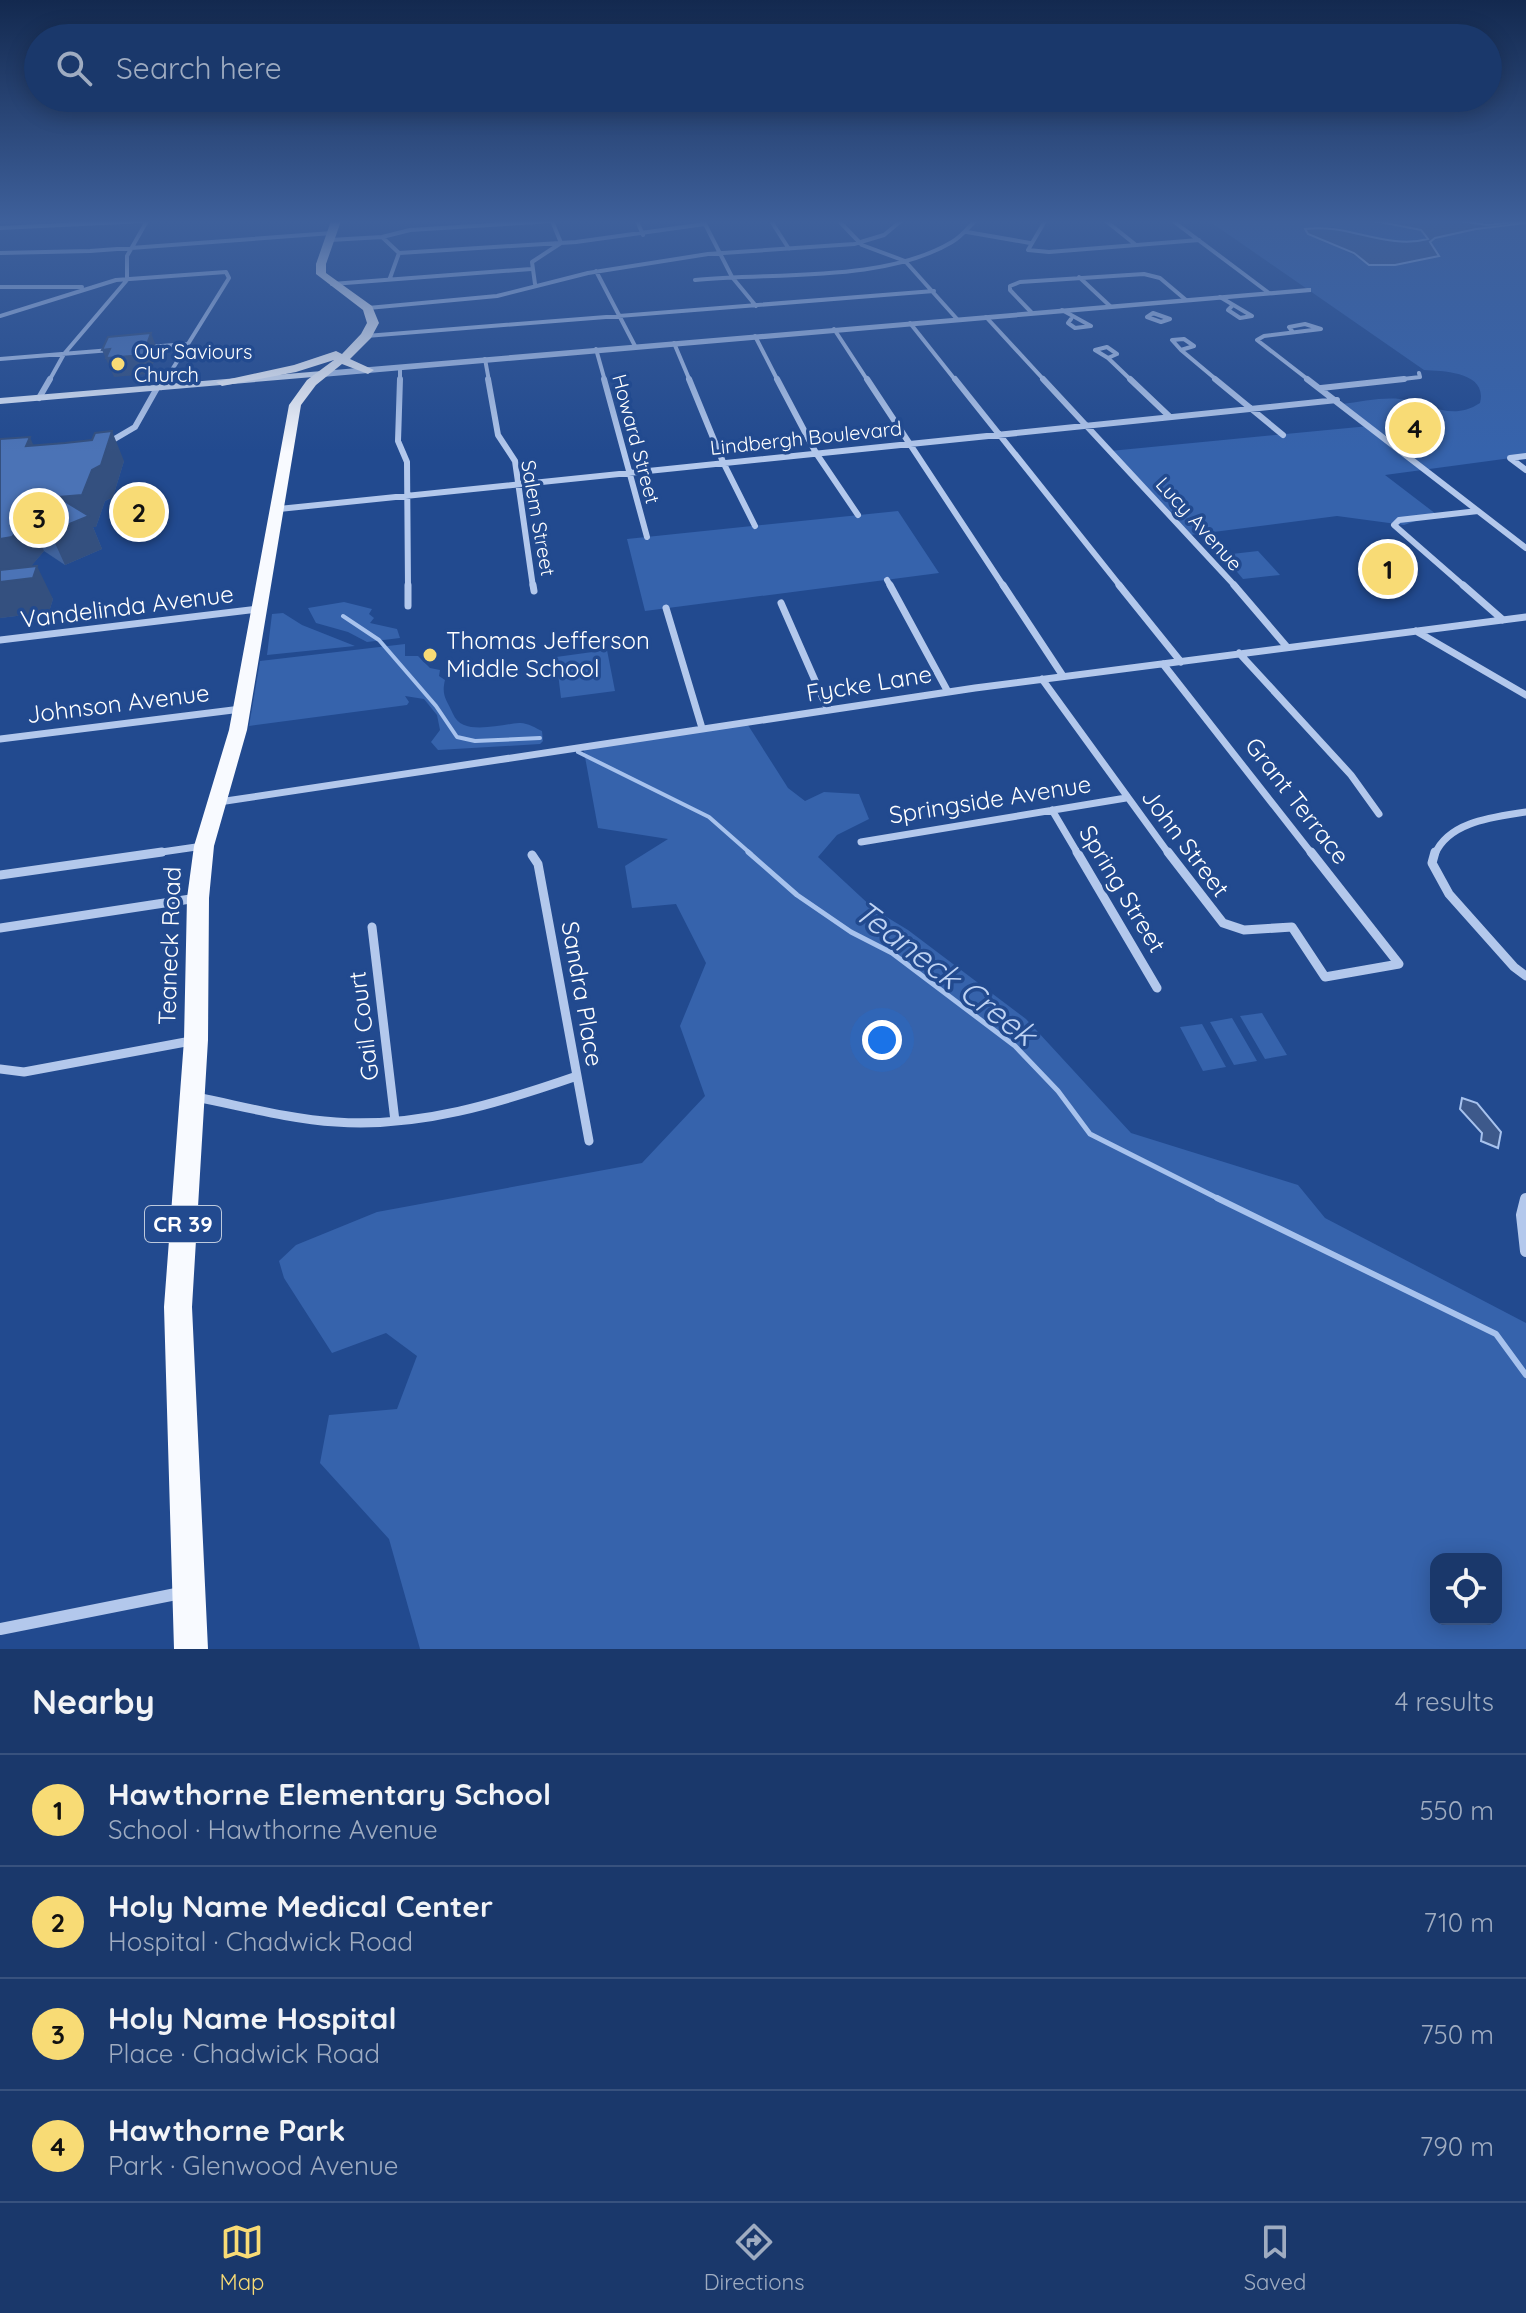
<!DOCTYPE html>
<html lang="en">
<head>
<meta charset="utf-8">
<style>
  body { margin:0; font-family:Quicksand,sans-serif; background:#274373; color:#f1f3f6 }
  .controls { position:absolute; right:24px; bottom:24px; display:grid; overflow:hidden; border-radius:16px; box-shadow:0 4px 20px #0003 }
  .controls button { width:72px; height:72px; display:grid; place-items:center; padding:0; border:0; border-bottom:2px solid #38527e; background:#1a386b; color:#f1f3f6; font:40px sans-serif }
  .you { position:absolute; left:882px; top:1040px; width:28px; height:28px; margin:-20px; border:6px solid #fff; border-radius:50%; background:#1a73e8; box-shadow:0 0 0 12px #1a73e833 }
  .badge { display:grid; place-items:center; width:52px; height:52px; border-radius:50%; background:#f8db75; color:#111; font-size:26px; font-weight:700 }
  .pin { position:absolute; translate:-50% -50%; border:4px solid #fff; box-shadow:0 2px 8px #0006 }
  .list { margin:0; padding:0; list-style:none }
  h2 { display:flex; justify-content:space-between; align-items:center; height:104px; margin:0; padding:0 32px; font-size:34px }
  h2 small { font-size:26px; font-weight:400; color:#9facc1 }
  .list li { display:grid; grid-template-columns:52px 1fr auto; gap:24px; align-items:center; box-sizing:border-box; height:112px; padding:0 32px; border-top:2px solid #38527e }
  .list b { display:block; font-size:30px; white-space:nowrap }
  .list p { margin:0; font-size:26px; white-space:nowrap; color:#9facc1 }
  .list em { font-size:26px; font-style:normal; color:#9facc1 }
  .icon { flex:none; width:44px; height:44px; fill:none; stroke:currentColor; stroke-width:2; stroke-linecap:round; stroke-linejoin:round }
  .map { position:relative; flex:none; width:1526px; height:1649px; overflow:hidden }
  .search { position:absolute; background:#1a386b; box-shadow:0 4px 20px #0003; left:24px; right:24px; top:24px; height:88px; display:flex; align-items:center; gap:20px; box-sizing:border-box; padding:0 28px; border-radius:44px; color:#9facc1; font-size:30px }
  .sheet { height:552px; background:#1a386b }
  nav { display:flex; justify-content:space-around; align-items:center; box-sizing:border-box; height:112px; border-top:2px solid #38527e; background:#1a386b; font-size:22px; color:#9facc1 }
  nav a { display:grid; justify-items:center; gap:4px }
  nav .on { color:#f8db75 }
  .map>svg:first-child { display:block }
</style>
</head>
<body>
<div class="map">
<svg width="1526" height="1649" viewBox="0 0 1526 1649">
  <rect width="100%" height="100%" fill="#224a8f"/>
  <path fill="#3663ac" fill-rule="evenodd" d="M1209 221H1374L1425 232 1429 239 1405 244 1333 227 1307 228 1309 234C1331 239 1352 257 1371 262 1394 268 1416 260 1439 256L1430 241 1435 238 1476 229 1526 224V456L1385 475 1436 514 1404 525 1337 516 1190 535 1110 451 1369 426 1342 404C1360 402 1382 397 1400 399 1430 403 1451 422 1480 403 1488 372 1444 371 1424 370Z
    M898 511 939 573 645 611 627 539Z
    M1258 551 1280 575 1243 579 1223 555Z
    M344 602 372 609 369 614 374 618 370 623 397 629 400 638 367 642 348 632 316 623 308 608Z
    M283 613 302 625 355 646 267 655 272 614Z
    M405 644V656H418L430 668 440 670 439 676 445 680C441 696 447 700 453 714 462 736 497 725 519 723 526 722 536 728 542 731L543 741 540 744 438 750 431 742 440 730 437 715 424 699 405 696 409 702 407 705 249 726 260 661Z
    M607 650 615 691 561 698 556 657Z
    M746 722 788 788 805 801 824 792 859 794 869 819 837 835 818 857 875 910 908 930 1026 1019 1131 1133 1298 1185 1325 1218 1526 1323V1649H420L389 1539 320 1463 329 1415 397 1409 417 1356 386 1333 332 1353 284 1278 279 1261 296 1245 377 1212 642 1163 705 1096 680 1026 706 963 676 904 632 908 625 866 668 839 598 828 583 746ZM1436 1559H1496V1619H1436Z
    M1262 1013 1287 1055 1265 1059 1240 1016Z
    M1232 1018 1257 1061 1234 1065 1210 1022Z
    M1202 1024 1226 1067 1203 1071 1180 1027Z"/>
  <path fill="#3d598b" stroke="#a7c2ed" stroke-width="2" d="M1374 221H1460L1487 225 1526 221V223L1476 229 1435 238 1430 242 1439 256 1395 265H1369L1354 253 1308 234 1305 229C1348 223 1386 250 1428 239L1421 230Z
    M1462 1098 1477 1103 1501 1132 1498 1148 1481 1141 1482 1133 1460 1109Z"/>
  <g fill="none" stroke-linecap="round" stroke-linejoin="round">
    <path stroke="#a7c2ed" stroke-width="4" d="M343 616 379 640 436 706 457 737 475 741 540 738
      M578 752 709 817 751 854"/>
    <path stroke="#a7c2ed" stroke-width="5" d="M748 852 797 895 851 932 892 953 1015 1046 1058 1091 1090 1134 1221 1200"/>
    <path stroke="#a7c2ed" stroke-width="6" d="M1217 1198 1496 1334 1526 1375"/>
    <path stroke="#b3c8ec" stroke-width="4" d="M637 221 643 235
      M771 221 789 249
      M839 221 862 245 905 261 957 319
      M1045 221 1028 250 1049 252 1199 240
      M1106 221 1136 245
      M1173 221 1269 293
      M704 222 732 277 756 306
      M0 228 144 221
      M967 232 1030 243
      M382 237 399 253 390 278
      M330 240 382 237 410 230 552 221
      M0 253 90 251 332 233
      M399 253 576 242 705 224
      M596 271 635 346
      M1079 277 1110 306
      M695 280C774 272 883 283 952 242 961 237 968 228 975 221
      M332 284 531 269
      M535 284 532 262 561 243 552 221
      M0 287H82
      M1220 297 1252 316 1240 318 1228 310 1232 306
      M368 308 497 296 588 273 708 254 854 244 884 235 901 221
      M1062 310 1091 326 1075 328 1068 323 1071 319
      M1032 313 1010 290V286L1020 282 1144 274 1160 278 1186 300
      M1153 313 1170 319 1161 322 1147 317Z
      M0 316 116 280 226 272 229 278 165 381
      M986 317 1045 381
      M910 323 956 381
      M834 329 868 381
      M1292 331 1289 327 1305 324 1321 329 1264 336 1257 340 1310 381
      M366 336 934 291
      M755 336 778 381
      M1184 339 1194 346 1181 350 1172 340Z
      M674 343 690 381
      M148 347 188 344
      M1107 347 1117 354 1108 358 1095 350Z
      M596 349 605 381
      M1181 350 1218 381
      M1108 358 1132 381
      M0 359 111 350
      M485 359 489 381
      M49 381 64 354 127 280V256L147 221
      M400 381V367
      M1386 381 1420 377 1419 373"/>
    <path stroke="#b3c8ec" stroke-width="6" d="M400 379 398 441 407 462 408 587
      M488 379 498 435 515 461 533 587
      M604 379 647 537
      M689 379 723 462 755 526
      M777 379 816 453 858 515
      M867 379 1004 587
      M955 379 1121 587
      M1043 379 1236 587
      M1130 379 1170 417
      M1215 379 1283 435
      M1307 379 1526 548
      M161 387 166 379
      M1321 388 1404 379
      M39 398 50 379
      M106 444 135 427 157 388
      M1526 456 1510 458 1526 470
      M279 509 1337 400
      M887 580 891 587
      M1465 587 1394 525 1399 520 1478 511"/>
    <path stroke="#b3c8ec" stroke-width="7" d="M408 585V606
      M533 585 534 591
      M890 585 948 692
      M1003 585 1063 676
      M1119 585 1181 662
      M1234 585 1287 647
      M1463 585 1503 620
      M781 603 828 710
      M666 608 702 728
      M1416 631 1526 695
      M0 640 258 609
      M1239 653 1351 775 1379 814
      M1163 664 1312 854
      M1042 679 1169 854
      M0 739 241 709
      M219 802 975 688 1526 617
      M1052 810 1078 854
      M861 842 1126 798
      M148 854 203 846
      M1435 854C1449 821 1495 817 1526 812"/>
    <path stroke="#b3c8ec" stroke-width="9" d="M1077 852 1157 988
      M1168 852 1223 923 1244 930 1292 927 1325 977 1399 964 1311 852
      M1435 852 1432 863 1449 894 1514 967 1526 976
      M532 855 538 864 589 1141
      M0 875 162 852
      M372 927 395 1121
      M0 928 197 898
      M0 1069 24 1072 191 1041
      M196 1097C242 1106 289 1119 336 1122 419 1128 499 1103 577 1076"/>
    <path stroke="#b3c8ec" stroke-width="12" d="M1526 1199 1522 1215 1526 1251
      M0 1629 181 1593"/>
    <path fill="#b3c8ec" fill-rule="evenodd" d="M1308 288H1311V292L322 377 318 374 322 371Z"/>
    <path fill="#dee8f9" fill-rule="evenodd" d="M322 371 327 374 325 376 0 404V398Z"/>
    <path fill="#f8faff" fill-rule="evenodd" d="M331 221H341L326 264V273L372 306 379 323 371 338 350 359 374 370 368 374 342 364 316 385 301 405 247 730 214 846 209 898 208 1040 192 1307 208 1649H174L164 1307 184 1040 187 898 194 846 229 730 289 405 307 380 334 360 296 372 222 386 216 382 294 365 336 351 342 354 361 334 367 323 363 310 316 274V264Z"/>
  </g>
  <path fill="#40639d" d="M0 439 124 461 113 497 105 501 96 527H93L102 549 65 565 44 551 30 567 53 599 49 612 0 618Z"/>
  <path fill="#34507f" d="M151 333 158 351 149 374 114 377 102 350 110 349Z
    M112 431 124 461 113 497 105 501 96 527H93L102 549 65 565 50 532 58 497 92 470Z
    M30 437 43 468 26 446Z
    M29 518 44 551 28 570 0 574V539Z
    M37 566 53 599 49 612 0 618V582Z"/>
  <path fill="#4b73b6" stroke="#34507f" stroke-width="2" d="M151 333 143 355 106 358 110 349 102 350 108 337Z
    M112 431 101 465 92 470 82 495 58 497 89 516 50 532 29 518 12 537 0 539V439L30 437 26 446 65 443 92 440 95 433Z
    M37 566 33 578 0 582V570Z"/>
  <linearGradient id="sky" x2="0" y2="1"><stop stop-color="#13294f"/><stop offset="0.49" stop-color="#3e609b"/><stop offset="1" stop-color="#3e609b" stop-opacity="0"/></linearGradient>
  <rect width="1526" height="452" fill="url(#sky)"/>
  <g fill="#f8db75" stroke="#224a8f" stroke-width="3">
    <circle cx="118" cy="364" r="8"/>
    <circle cx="430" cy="655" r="8"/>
  </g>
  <g text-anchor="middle" stroke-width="7" stroke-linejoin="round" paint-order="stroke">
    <g font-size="20" fill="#fff" stroke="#224a8f" text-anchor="start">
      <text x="134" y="359">Our Saviours<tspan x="134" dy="23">Church</tspan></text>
    </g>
    <g font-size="20" fill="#fff" stroke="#224a8f">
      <text transform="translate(806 438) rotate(-6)" y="7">Lindbergh Boulevard</text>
      <text transform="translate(636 439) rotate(75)" y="7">Howard Street</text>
      <text transform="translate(538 518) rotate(80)" y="7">Salem Street</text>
      <text transform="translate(1199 524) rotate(48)" y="7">Lucy Avenue</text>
    </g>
    <rect fill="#224a8f" stroke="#bdc9dd" stroke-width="2" x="145" y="1206" width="76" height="36" rx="6"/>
    <g font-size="22" font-weight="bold" fill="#fff">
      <text x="183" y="1232">CR 39</text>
    </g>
    <g font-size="24" fill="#fff" stroke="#224a8f">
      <text transform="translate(127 607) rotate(-7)" y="8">Vandelinda Avenue</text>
      <text transform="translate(869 684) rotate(-9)" y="8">Fycke Lane</text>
      <text transform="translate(118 704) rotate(-7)" y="8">Johnson Avenue</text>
      <text transform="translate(990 800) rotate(-9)" y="8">Springside Avenue</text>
      <text transform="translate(1297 801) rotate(52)" y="8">Grant Terrace</text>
      <text transform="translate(1185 843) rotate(53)" y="8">John Street</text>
      <text transform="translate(1122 889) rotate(59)" y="8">Spring Street</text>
      <text transform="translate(170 946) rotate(-88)" y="8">Teaneck Road</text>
      <text transform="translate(582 994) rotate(80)" y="8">Sandra Place</text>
      <text transform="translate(364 1026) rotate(-97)" y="8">Gail Court</text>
    </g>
    <g font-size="24" fill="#fff" stroke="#224a8f" text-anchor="start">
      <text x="446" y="649">Thomas Jefferson<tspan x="446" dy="28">Middle School</tspan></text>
    </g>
    <g font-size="32" font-style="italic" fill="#bfd3f3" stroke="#224a8f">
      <text transform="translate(945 973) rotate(37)" y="11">Teaneck Creek</text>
    </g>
  </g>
</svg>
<div class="controls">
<button><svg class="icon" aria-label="locate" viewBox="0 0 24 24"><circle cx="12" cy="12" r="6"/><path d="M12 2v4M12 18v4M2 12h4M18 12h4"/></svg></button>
</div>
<div class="you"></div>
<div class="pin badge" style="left:1388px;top:569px">1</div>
<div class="pin badge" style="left:139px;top:512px">2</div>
<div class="pin badge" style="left:39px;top:518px">3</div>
<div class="pin badge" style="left:1415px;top:428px">4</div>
<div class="search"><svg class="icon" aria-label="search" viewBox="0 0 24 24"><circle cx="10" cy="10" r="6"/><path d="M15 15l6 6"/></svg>Search here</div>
</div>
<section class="sheet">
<h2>Nearby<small>4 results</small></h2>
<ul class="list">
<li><span class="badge">1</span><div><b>Hawthorne Elementary School</b><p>School · Hawthorne Avenue</p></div><em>550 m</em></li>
<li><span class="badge">2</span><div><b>Holy Name Medical Center</b><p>Hospital · Chadwick Road</p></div><em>710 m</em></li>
<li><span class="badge">3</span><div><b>Holy Name Hospital</b><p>Place · Chadwick Road</p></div><em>750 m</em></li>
<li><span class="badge">4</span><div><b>Hawthorne Park</b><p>Park · Glenwood Avenue</p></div><em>790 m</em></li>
</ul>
</section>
<nav>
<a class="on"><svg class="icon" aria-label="map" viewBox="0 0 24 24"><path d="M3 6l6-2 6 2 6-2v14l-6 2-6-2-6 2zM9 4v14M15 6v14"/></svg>Map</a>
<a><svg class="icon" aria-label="directions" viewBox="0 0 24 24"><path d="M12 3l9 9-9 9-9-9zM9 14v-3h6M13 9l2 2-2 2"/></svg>Directions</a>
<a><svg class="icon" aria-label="saved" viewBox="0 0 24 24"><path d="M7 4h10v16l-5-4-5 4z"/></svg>Saved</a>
</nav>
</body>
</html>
